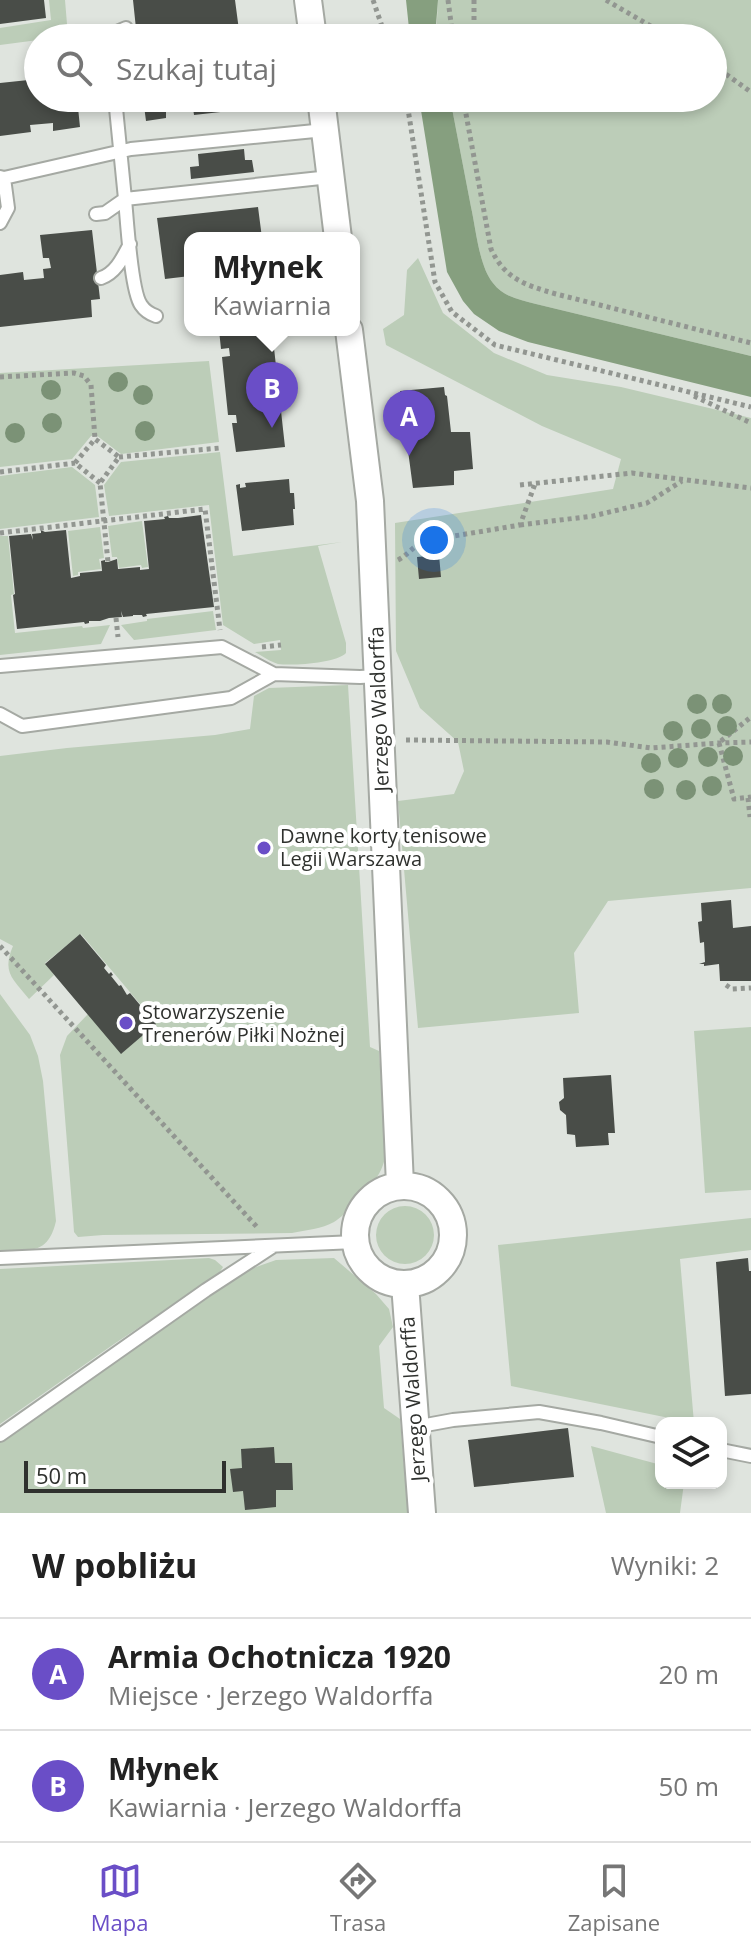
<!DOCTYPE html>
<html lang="pl">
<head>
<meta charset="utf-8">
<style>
  body { margin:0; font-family:"Open Sans",sans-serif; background:#f2f2f2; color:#222 }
  .controls { position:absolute; right:24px; bottom:24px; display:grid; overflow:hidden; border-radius:16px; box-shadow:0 4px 12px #0003 }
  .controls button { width:72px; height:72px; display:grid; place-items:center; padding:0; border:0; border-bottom:2px solid #e0e0e0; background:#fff; color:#222; font:40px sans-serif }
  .scale { position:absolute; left:24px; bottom:20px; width:202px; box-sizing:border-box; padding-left:8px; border:4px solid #2f312e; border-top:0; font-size:22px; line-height:28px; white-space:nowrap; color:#2f312e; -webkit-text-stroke:6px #fff; paint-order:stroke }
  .you { position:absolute; left:434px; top:540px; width:28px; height:28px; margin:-20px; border:6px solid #fff; border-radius:50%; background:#1a73e8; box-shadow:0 0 0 12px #1a73e833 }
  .badge { display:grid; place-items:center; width:52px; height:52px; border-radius:50%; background:#6a4ec7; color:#fff; font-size:26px; font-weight:700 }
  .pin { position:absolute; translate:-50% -66px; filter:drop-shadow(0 2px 4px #0008) }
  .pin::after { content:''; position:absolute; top:42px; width:28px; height:24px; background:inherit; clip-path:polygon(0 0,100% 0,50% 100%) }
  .popup { position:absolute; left:184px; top:232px; width:176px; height:104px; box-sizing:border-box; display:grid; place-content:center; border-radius:16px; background:#fff; filter:drop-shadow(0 2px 6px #0005); font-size:26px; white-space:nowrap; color:#767676 }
  .popup b { font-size:30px; color:#222 }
  .popup::after { content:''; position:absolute; left:50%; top:100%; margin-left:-16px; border:16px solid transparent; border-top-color:#fff }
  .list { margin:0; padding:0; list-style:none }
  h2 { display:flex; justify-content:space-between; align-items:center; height:104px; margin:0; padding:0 32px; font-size:34px }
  h2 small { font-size:26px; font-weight:400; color:#767676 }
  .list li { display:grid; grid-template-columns:52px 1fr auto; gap:24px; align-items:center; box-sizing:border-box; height:112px; padding:0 32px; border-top:2px solid #e0e0e0 }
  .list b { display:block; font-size:30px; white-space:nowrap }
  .list p { margin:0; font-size:26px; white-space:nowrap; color:#767676 }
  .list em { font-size:26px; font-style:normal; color:#767676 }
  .icon { flex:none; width:44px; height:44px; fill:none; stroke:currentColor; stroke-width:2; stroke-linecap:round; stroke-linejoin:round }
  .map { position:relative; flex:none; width:751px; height:1513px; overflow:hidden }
  .search { position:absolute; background:#fff; box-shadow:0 4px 12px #0003; left:24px; right:24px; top:24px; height:88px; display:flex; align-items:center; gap:20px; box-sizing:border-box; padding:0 28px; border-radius:44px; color:#767676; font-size:30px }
  .sheet { height:328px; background:#fff }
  nav { display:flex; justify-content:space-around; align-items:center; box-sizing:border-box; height:112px; border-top:2px solid #e0e0e0; background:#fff; font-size:22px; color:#767676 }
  nav a { display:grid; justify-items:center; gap:4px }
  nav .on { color:#6a4ec7 }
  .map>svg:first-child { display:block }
</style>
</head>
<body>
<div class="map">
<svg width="751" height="1513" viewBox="0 0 751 1513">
  <rect width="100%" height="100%" fill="#dfe4de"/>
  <path fill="#bccdb8" d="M49 0H65L68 36 38 38V40L0 45V28L51 20Z
    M438 0H751V356L536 304C521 300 503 297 493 283 479 266 476 229 471 207 464 171 457 134 450 98H713V38H436Z
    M418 258 443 313 494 353 547 375 621 387 751 418V888L608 901 574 953 579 1013 418 1028 398 801 454 794 464 771 458 742 420 708 396 651 395 523 613 489 621 459 542 426 386 345 383 329 404 315 407 270Z
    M209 361 219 442 121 454 96 435 91 436 72 459 0 467V373Z
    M220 452 233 556 342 542 318 546 346 643V653C337 663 293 666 278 664 271 662 262 656 255 652L281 650 280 640 254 644 223 625 209 505 109 516 104 485 121 462Z
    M72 467 95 485 99 517 0 529V476Z
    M142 521 148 567 142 568 141 565 119 568 117 557H112L108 526Z
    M100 527 104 558 99 559 101 569 78 572V575L73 576 68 531Z
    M0 536H8L14 594 11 595 15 633 82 626 83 628 110 625 101 644 0 655Z
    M213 611 216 630 134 640 121 625 147 621V619Z
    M348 685 370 1047 379 1051 386 1147C386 1157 383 1168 377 1177 370 1188 346 1215 334 1222 322 1229 306 1230 292 1233L103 1235 78 1237 74 1232 73 1218 60 1055 67 1036 88 1014 122 1053 156 1023 81 934 45 963 54 975 29 999C12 978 2 972 13 946L0 939V756L67 748 215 735 250 729 254 696 269 688Z
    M0 994 30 1035 38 1056 43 1081 56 1221C48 1256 29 1250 0 1250Z
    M751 1027V1190L705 1193 694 1031Z
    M376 1235a29 29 0 1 1 58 0a29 29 0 1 1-58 0Z
    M751 1218V1250L680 1259 694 1423 511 1386 498 1245Z
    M209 1258 215 1260 223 1267 218 1275 114 1344 0 1424V1269Z
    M334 1258 376 1294 389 1309 393 1327 379 1346 384 1408 400 1419 408 1513H0V1442L248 1270 276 1260Z
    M591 1446 661 1465V1483H684L680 1513H606Z"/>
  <path fill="#869f7f" d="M406 0H438L435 38H410Z
    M419 98H450C457 134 464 171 471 207 476 229 479 266 493 283 503 297 521 300 536 304L751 356V397L528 342 499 331 474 314 463 301 447 272Z"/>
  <path fill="#494d48" d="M0 0H44L46 18 0 24Z
    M133 0H235L240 38H137Z
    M38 79V98H77L80 127 53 131V123L30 125 31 132 0 136V83Z
    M143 98H246L247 109 194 115 193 108 166 111V118L146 121Z
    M244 149 245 160H252L254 172 191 179 190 167 199 166 198 154Z
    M258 207 262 238H190V276L165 279 157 218Z
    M92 230 100 299 91 300 92 317 0 327V275L23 272 24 280 44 278 43 269 51 268 49 258H43L40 235Z
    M219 330H272L285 447 236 452 232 423H237L236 415H228L222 357 230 356 229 348 221 349Z
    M444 387 445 395 447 396 451 432H470L473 469 454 471V485L413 488 400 391Z
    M289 479 290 493H294L295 509H293L294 525 242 531 236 485 240 484V488L246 487 245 483Z
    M201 515 214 607 146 614 147 616 143 617 142 615H133V616L123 617 121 611 122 617 109 618 100 621H89V623L85 624 84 622 17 629 13 595 15 594 9 536 31 534 33 540 32 534 41 533V530L45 532 66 530 71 578 80 576V573L102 571 101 561 105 560V562H108L117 559 118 569 140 567V570L149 569 144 521 165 519 164 517 168 516 169 518H178Z
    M439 555 441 577 419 579 417 557Z
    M731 900 733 928 751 926V981H720L719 964 704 966V964H699L705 962 704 942 700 943 698 922 702 921 701 903Z
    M80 934 106 965 104 968 109 974 111 972 113 975 111 976 119 986 121 985 127 995 130 993 156 1024 121 1054 45 964Z
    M611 1075 615 1133H608L609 1145 576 1147 575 1135 567 1134 566 1115 560 1110 559 1102 564 1098 563 1078Z
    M748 1258 749 1271H751V1394L725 1396 716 1262Z
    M568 1428 574 1477 474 1487 468 1440Z
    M274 1447 275 1463H292L293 1490H276V1507L245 1510 243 1491 233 1492 230 1469 242 1468 241 1449Z"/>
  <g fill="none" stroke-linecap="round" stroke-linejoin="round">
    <g stroke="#a5a9a3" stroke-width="16">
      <path id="service" d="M113 38 119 31 126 28
        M0 177 4 178 131 149 325 130
        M96 214 105 213 125 199 115 98
        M0 223 8 208 4 178
        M101 278C116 273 123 257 130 244
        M156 316C150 314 145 311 141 305 131 291 127 220 125 199L330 177
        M0 666 222 647 274 674
        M0 714 22 726 231 698 274 674 360 677 378 676
        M0 1258 355 1242
        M415 1427 453 1420 539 1412 601 1423 661 1437
        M0 1435 206 1290 272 1247
        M721 1450 751 1456"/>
    </g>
    <g stroke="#a5a9a3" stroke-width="30">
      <path id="minor" d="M308 0 313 38
        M321 98 338 238
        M349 330 370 501 400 1185
        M355 1235a49 49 0 1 1 98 0a49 49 0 1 1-98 0Z
        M405 1284 422 1513"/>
    </g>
    <path stroke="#929691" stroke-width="5" stroke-dasharray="4 4" stroke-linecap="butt" d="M373 0 386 38
      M448 0 453 38
      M474 0V38
      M606 0 671 38
      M713 65 751 92
      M405 98 408 109 435 282 452 312 495 345 751 407
      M463 98 491 249C505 279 525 285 556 294L751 343
      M0 377 74 373 84 376 91 385 95 439
      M694 396 751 423
      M119 457 220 448
      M0 472 75 463
      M100 483 75 463 95 439 119 457 100 483 108 562
      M520 485 632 473 751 488
      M520 525 593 516 647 503 682 481
      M0 533 205 509 220 630
      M398 560C408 555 413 546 424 541L520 525 535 484
      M116 618 118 637
      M262 647 281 645
      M406 740 607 742 651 748 719 743 751 742
      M721 741 751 717
      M719 743 734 799 751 797
      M748 798 750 817
      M0 946 257 1227
      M726 985 732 989 751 988"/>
    <use href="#service" stroke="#fff" stroke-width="12"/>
    <use href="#minor" stroke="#fff" stroke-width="26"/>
  </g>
  <g fill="#7b9276">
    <circle cx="118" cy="382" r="10"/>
    <circle cx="51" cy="390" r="10"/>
    <circle cx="143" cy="395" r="10"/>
    <circle cx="52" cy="423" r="10"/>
    <circle cx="145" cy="431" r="10"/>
    <circle cx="15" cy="433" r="10"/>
    <circle cx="697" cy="704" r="10"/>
    <circle cx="722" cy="704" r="10"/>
    <circle cx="727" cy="726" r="10"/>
    <circle cx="701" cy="729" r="10"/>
    <circle cx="673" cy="731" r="10"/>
    <circle cx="733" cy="756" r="10"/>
    <circle cx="708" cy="757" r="10"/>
    <circle cx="678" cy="758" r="10"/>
    <circle cx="651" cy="763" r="10"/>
    <circle cx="712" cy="786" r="10"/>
    <circle cx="654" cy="789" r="10"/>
    <circle cx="686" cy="790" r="10"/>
  </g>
  <g fill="#6a4ec7" stroke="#fff" stroke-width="3">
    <circle cx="264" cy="848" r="8"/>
    <circle cx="126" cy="1023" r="8"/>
  </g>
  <g text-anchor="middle" stroke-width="8" stroke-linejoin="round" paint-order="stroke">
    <g font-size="20" fill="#2f312e" stroke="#fff">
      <text transform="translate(379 709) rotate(-92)" y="7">Jerzego Waldorffa</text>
      <text transform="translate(413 1399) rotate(-94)" y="7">Jerzego Waldorffa</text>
    </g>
    <g font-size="20" fill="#2f312e" stroke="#fff" text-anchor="start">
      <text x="280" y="843">Dawne korty tenisowe<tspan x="280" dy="23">Legii Warszawa</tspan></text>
      <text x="142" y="1019">Stowarzyszenie<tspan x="142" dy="23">Trenerów Piłki Nożnej</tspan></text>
    </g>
  </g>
</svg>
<div class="controls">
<button><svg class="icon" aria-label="layers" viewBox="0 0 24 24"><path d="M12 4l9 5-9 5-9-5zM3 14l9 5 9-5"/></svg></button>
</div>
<div class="scale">50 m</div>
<div class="you"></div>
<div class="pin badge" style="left:409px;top:456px">A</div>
<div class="pin badge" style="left:272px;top:428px">B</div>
<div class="popup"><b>Młynek</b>Kawiarnia</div>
<div class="search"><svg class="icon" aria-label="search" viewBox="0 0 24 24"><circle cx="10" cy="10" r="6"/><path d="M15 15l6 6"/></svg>Szukaj tutaj</div>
</div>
<section class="sheet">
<h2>W pobliżu<small>Wyniki: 2</small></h2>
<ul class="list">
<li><span class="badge">A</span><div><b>Armia Ochotnicza 1920</b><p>Miejsce · Jerzego Waldorffa</p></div><em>20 m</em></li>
<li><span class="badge">B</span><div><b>Młynek</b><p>Kawiarnia · Jerzego Waldorffa</p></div><em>50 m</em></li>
</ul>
</section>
<nav>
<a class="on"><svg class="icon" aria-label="map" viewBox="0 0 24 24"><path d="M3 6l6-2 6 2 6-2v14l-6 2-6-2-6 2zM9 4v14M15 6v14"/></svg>Mapa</a>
<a><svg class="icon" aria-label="directions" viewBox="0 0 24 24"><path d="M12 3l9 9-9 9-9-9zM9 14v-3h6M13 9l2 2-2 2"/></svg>Trasa</a>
<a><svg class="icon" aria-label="saved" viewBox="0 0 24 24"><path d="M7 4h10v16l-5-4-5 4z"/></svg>Zapisane</a>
</nav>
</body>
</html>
